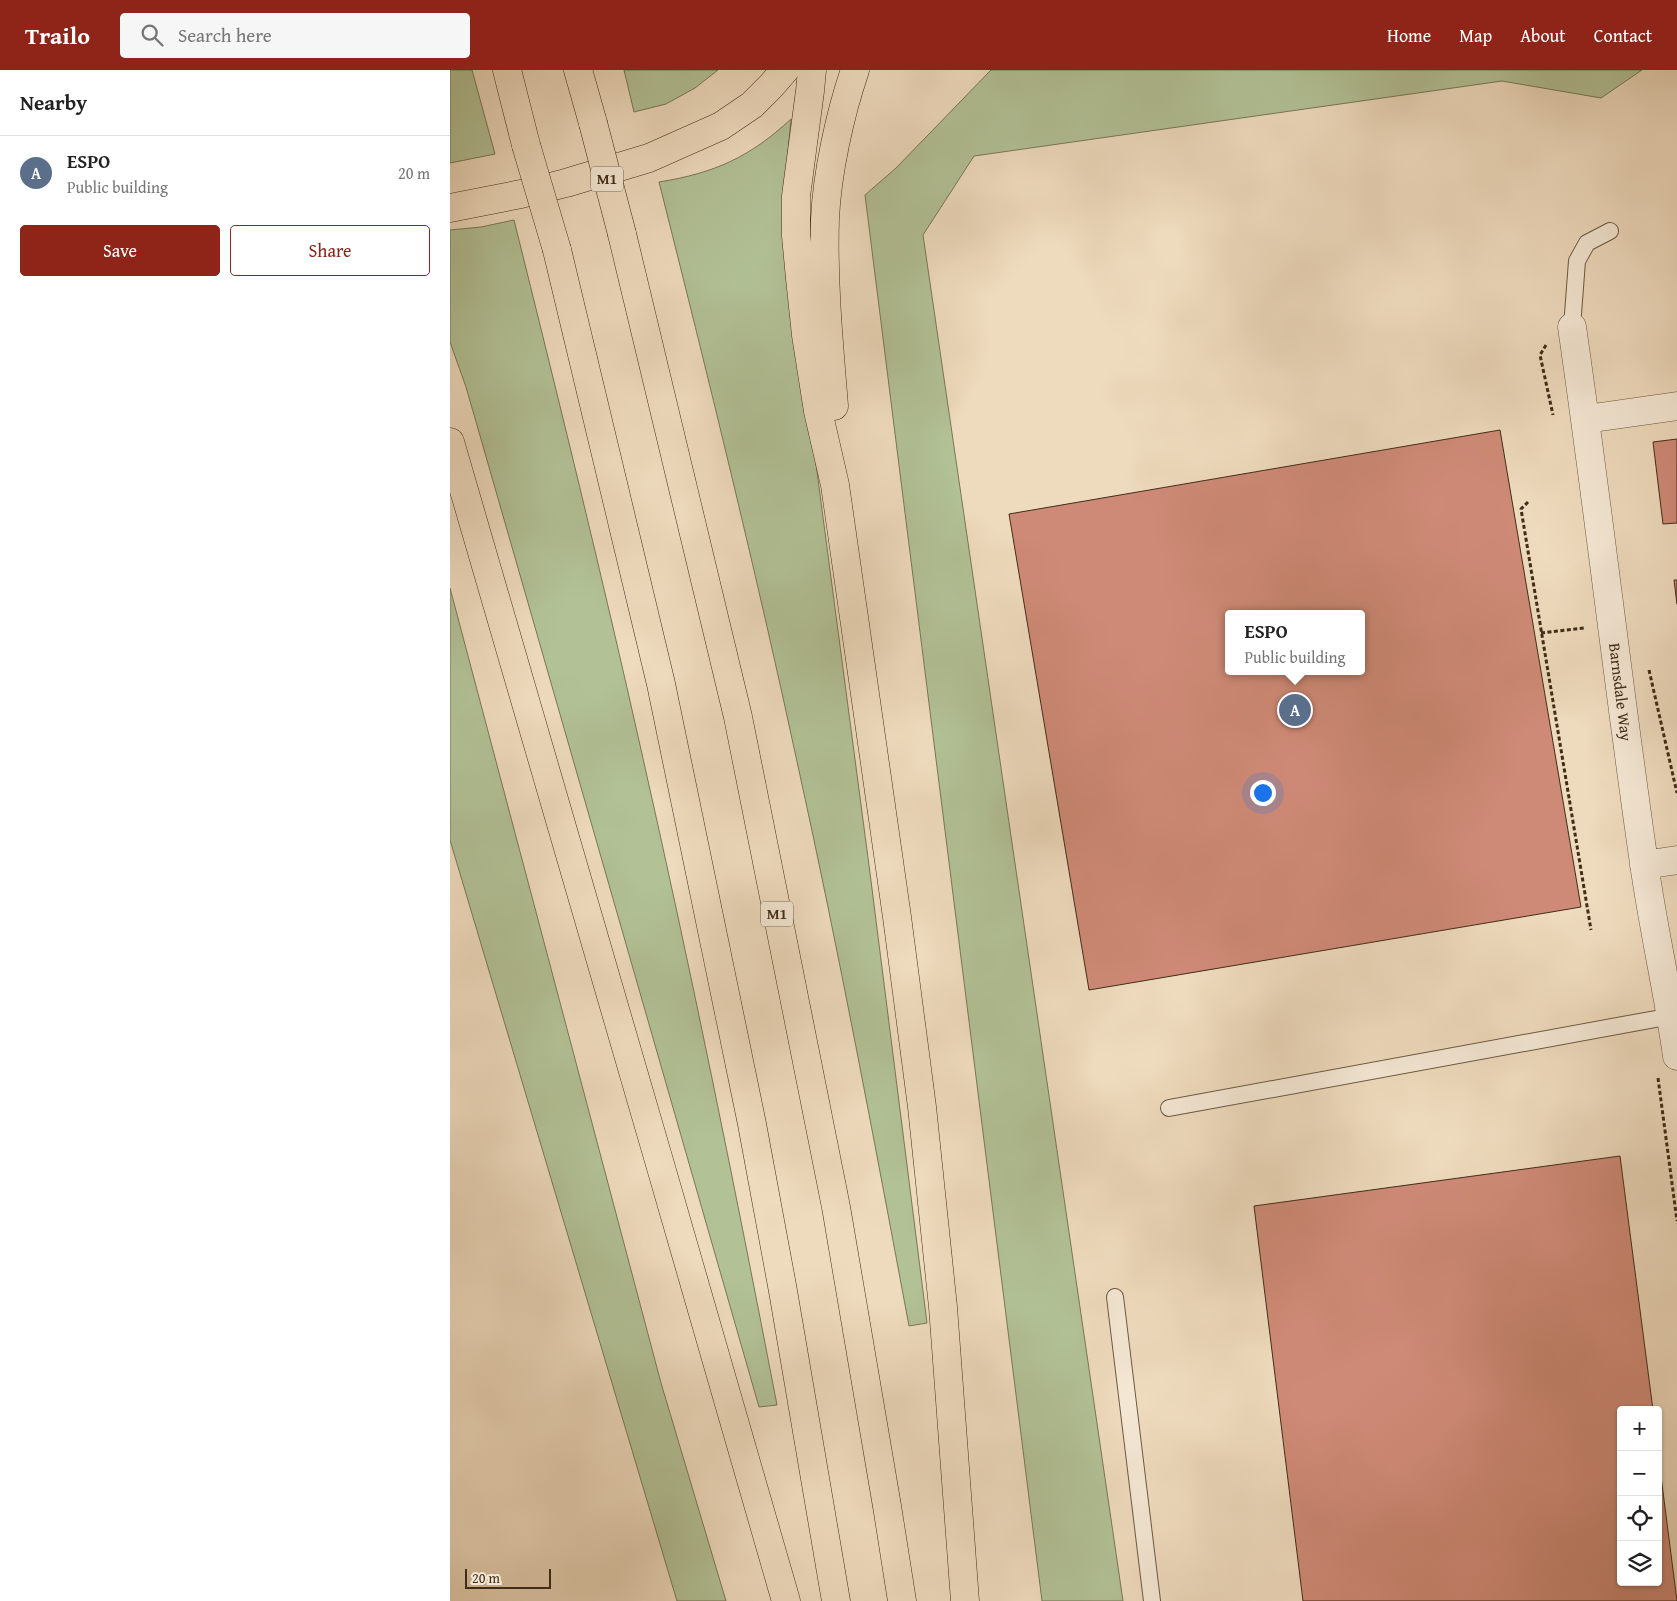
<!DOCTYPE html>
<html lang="en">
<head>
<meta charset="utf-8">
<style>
  body { margin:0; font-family:"Gentium Book Plus",serif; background:#f6f6f6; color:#222 }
  .controls { position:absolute; right:15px; bottom:15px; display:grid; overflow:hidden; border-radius:5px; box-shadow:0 1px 4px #0004 }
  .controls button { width:45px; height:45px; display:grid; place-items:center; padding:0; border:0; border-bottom:1px solid #e0e0e0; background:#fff; color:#222; font:25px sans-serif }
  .scale { position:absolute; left:15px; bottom:12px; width:86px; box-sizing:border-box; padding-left:5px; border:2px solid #402d18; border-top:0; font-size:14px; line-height:18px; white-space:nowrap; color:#402d18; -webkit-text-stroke:4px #f4e7d4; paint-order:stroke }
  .you { position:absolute; left:812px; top:722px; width:18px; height:18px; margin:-12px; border:4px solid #fff; border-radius:50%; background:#1a73e8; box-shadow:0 0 0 8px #1a73e833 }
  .badge { display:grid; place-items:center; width:32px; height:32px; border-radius:50%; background:#8f2418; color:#fff; font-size:16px; font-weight:700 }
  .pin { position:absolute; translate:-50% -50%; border:2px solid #fff; box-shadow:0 1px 5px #0006 }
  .popup { position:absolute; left:775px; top:540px; width:140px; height:65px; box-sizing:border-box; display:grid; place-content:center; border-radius:5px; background:#fff; filter:drop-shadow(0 1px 4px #0005); font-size:16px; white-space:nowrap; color:#767676 }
  .popup b { font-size:19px; color:#222 }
  .popup::after { content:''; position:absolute; left:50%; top:100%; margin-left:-10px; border:10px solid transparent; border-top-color:#fff }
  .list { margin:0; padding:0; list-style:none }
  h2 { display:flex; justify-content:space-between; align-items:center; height:65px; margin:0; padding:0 20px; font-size:21px }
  h2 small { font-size:16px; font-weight:400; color:#767676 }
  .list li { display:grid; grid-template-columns:32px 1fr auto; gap:15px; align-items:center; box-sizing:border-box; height:75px; padding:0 20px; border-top:1px solid #e0e0e0 }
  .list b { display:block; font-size:19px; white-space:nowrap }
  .list p { margin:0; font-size:16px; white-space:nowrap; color:#767676 }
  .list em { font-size:16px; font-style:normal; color:#767676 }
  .actions { display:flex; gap:10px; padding:15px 20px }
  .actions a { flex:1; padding:11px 0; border:1px solid #8f2418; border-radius:5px; text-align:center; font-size:18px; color:#8f2418 }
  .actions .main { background:#8f2418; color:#fff }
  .icon { flex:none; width:28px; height:28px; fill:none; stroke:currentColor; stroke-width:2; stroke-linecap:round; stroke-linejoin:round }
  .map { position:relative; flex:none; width:1227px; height:1531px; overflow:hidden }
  header { display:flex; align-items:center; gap:30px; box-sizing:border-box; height:70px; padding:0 25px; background:#8f2418; color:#fff }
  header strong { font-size:24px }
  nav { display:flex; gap:28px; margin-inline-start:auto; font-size:18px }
  .search { width:350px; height:45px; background:#f6f6f6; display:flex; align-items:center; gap:12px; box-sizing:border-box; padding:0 18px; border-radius:5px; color:#767676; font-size:19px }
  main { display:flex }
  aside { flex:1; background:#fff }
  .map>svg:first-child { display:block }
</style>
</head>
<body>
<header>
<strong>Trailo</strong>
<div class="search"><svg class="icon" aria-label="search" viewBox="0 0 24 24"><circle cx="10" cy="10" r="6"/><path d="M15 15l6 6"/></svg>Search here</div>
<nav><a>Home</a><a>Map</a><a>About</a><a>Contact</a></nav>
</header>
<main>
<aside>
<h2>Nearby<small></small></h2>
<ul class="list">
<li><span class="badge" style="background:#5c6f8a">A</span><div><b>ESPO</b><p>Public building</p></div><em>20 m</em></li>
</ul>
<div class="actions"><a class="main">Save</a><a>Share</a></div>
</aside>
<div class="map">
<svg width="1227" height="1531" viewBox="0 0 1227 1531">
  <rect width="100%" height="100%" fill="#eedabd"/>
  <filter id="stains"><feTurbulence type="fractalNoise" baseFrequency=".004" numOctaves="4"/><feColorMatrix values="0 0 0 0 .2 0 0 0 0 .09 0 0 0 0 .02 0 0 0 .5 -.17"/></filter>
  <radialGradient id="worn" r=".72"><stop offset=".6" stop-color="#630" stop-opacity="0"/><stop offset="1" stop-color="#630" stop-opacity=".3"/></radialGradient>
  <path fill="#b2c196" stroke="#797757" d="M0 0H22L45 84 0 93Z
    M174 0H268L245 18 216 34 184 42Z
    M541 0H1192L1151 28 1052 11 524 86 473 165 673 1531H592L415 125 446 98Z
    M341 49 336 103V167L420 803 477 1253 459 1256C424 1069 389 882 348 696 306 501 258 306 209 112 265 103 300 87 341 49Z
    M64 150C108 327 152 505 192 684 241 900 285 1117 327 1335L309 1337 16 317 0 272V160L31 157Z
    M0 518 211 1313 276 1531H227L0 770Z"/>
  <path fill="#cf8a77" stroke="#402d18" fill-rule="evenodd" d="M1050 360 1131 837 639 920 559 444ZM779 544H911V601H779Z
    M1227 369V453L1213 454 1203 372Z
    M1224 510H1227V534Z
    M1170 1086 1203 1340H1171V1512H1208V1383L1227 1531H853L804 1136Z"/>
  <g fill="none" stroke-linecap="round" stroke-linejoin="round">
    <g stroke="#6c5841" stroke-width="18">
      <path id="service" d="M1122 257 1127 191 1137 173 1160 161
        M719 1038 1222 946
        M665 1227 702 1531"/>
    </g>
    <g stroke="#6c5841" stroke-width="29">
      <path id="minor" d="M1122 257C1148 435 1168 615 1194 793 1203 858 1218 921 1227 986
        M1136 349 1227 336
        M1194 795 1227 790"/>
    </g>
    <g stroke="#402d18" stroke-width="29">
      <path id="trunk" d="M0 138 71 124 116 113 199 88 271 56 302 35 320 17 335 0"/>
    </g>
    <g stroke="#402d18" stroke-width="29">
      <path id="motorway" d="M57 0 76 75
        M128 0 143 53
        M362 0 360 21 346 126V166L350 208 356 265 368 341 385 415 447 847 472 1037 493 1237 515 1531
        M172 164 288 647 386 1137 437 1436 452 1531
        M107 180 211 614 302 1054 333 1221 386 1531
        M384 336C379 274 373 212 375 149 377 103 390 44 405 0
        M0 372 212 1101 336 1531"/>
    </g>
    <path stroke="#402d18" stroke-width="3" stroke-dasharray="4 2.5" stroke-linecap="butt" d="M1096 275 1090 285 1103 345
      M1078 432 1071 439 1141 860
      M1091 563 1134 558
      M1199 600 1227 723
      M1208 1008 1227 1151"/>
    <use href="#service" stroke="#f4e7d4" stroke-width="16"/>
    <use href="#minor" stroke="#f4e7d4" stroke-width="28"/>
    <use href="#trunk" stroke="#eedabd" stroke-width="28"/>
    <use href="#motorway" stroke="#eedabd" stroke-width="28"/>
    <g stroke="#402d18" stroke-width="29" stroke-linecap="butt">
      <path id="motorway-bridge" d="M143 53 172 164
        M76 75 107 180"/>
    </g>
    <use href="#motorway-bridge" stroke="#eedabd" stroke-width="28"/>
  </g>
  <g text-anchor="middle" stroke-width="5" stroke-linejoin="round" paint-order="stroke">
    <g fill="#f4e7d4" stroke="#766550" stroke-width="1">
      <rect x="141" y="96.5" width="32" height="25" rx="4"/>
      <rect x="311" y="831.5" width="32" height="25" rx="4"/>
    </g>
    <g font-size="15" font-weight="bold" fill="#402d18">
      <text x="157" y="114">M1</text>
      <text x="327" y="849">M1</text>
    </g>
    <g font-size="16" fill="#402d18" stroke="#f4e7d4">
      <text transform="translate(1171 622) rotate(83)" y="6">Barnsdale Way</text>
    </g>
  </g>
  <rect width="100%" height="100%" filter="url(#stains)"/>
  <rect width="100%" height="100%" fill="url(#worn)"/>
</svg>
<div class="controls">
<button>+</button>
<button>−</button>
<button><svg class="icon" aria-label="locate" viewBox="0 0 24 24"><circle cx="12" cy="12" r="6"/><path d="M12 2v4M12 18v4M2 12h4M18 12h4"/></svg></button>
<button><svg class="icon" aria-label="layers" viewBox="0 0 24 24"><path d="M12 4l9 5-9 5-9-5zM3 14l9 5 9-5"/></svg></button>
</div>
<div class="scale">20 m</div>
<div class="you"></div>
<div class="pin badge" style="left:845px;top:640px;background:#5c6f8a">A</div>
<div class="popup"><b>ESPO</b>Public building</div>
</div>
</main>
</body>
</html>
